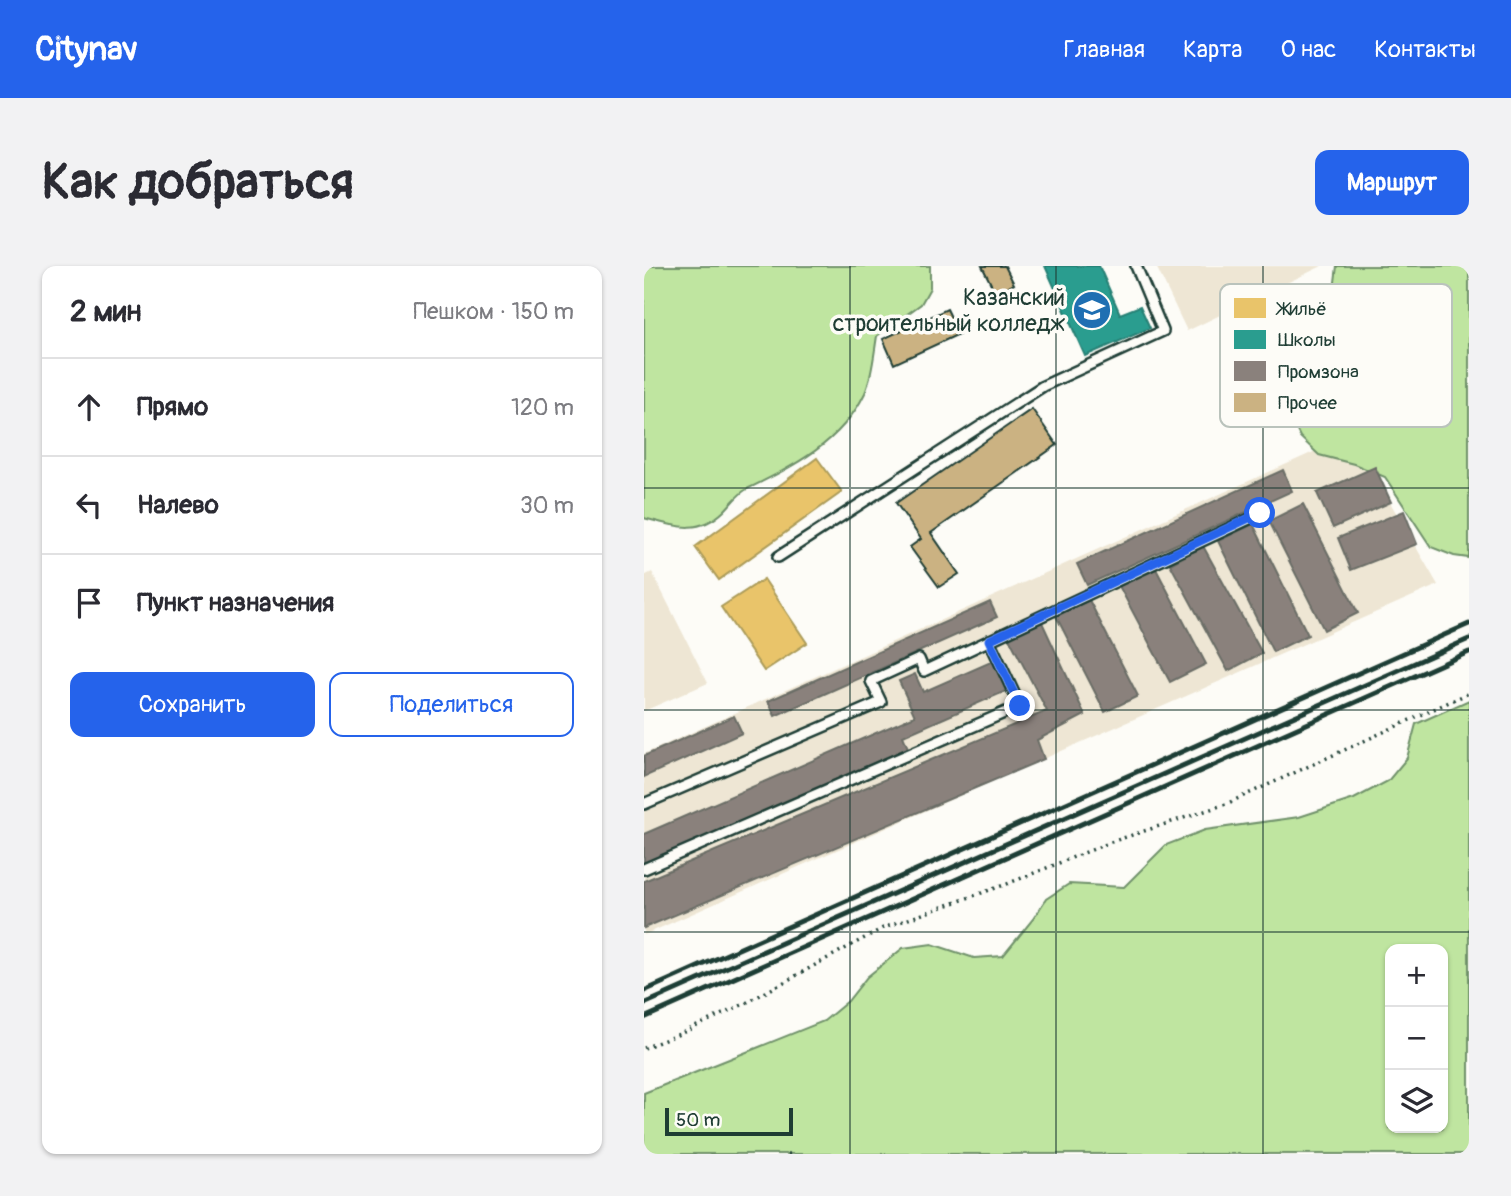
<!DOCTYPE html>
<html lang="ru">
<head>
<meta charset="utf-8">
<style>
  body { margin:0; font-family:Pangolin,sans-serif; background:#f2f2f3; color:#2b2b33 }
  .controls { position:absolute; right:21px; bottom:21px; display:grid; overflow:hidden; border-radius:14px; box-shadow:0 2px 5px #0004 }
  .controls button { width:63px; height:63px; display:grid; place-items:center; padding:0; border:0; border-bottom:2px solid #e1e1e2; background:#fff; color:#2b2b33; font:35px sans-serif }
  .scale { position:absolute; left:21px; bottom:18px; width:128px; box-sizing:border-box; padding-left:7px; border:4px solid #1f3d34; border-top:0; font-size:19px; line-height:24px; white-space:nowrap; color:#1f3d34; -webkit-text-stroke:5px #fdfcf7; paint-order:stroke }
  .stop { position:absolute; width:21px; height:21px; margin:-16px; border:5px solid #2563eb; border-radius:50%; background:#fff }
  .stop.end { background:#2563eb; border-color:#fff; box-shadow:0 2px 7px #0008 }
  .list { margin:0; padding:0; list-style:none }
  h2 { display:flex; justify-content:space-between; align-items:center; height:91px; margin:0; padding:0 28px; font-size:30px }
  h2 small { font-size:23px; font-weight:400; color:#7c7c81 }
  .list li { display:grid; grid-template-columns:46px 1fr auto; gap:21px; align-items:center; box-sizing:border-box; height:98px; padding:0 28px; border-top:2px solid #e1e1e2 }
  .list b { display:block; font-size:26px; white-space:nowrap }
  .list em { font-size:23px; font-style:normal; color:#7c7c81 }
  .actions { display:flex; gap:14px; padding:21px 28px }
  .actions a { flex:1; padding:16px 0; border:2px solid #2563eb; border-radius:14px; text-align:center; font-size:24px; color:#2563eb }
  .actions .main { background:#2563eb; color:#fff }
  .icon { flex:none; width:38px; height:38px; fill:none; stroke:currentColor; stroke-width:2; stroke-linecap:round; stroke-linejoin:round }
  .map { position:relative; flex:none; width:825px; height:888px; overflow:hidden; border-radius:14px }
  header { display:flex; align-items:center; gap:42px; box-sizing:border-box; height:98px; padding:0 35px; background:#2563eb; color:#fff }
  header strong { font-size:33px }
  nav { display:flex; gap:38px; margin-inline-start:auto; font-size:24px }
  .intro { display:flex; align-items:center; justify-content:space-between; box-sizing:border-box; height:168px; padding:0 42px }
  h1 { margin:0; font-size:49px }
  .button { padding:18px 32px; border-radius:14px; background:#2563eb; color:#fff; font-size:24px; font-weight:700 }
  main { display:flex; gap:42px; padding:0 42px }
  aside { flex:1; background:#fff; border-radius:14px; box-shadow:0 2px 5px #0004 }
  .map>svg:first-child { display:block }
</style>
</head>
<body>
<header>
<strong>Citynav</strong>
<nav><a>Главная</a><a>Карта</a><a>О нас</a><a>Контакты</a></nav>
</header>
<div class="intro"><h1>Как добраться</h1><a class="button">Маршрут</a></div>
<main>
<aside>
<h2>2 мин<small>Пешком · 150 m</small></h2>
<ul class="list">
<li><svg class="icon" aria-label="ahead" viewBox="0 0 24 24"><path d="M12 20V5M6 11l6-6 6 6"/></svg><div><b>Прямо</b></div><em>120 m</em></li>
<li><svg class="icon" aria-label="left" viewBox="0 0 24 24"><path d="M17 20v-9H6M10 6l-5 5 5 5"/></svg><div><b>Налево</b></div><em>30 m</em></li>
<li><svg class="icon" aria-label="arrive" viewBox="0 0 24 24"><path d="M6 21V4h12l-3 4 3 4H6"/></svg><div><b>Пункт назначения</b></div></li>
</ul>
<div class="actions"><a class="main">Сохранить</a><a>Поделиться</a></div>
</aside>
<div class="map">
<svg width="825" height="888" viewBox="0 0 825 888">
  <rect width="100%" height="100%" fill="#fdfcf7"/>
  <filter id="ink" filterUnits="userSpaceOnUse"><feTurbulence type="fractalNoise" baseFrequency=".0143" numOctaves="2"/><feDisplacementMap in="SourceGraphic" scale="14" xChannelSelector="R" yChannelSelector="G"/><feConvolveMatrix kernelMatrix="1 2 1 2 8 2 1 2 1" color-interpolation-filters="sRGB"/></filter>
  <g filter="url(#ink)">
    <path fill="#eee6d4" d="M512 0H678L543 65Z
      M707 169 794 319 0 669V488Z
      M8 306 64 417 0 445V310Z"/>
    <path fill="#bfe5a0" stroke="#6f916a" stroke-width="2" fill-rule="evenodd" d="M0 0H286V22L277 38 233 70C230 88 228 111 221 127 197 177 150 200 103 223 94 228 87 238 80 245 54 270 30 260 0 252Z
      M693 0H825V292L810 290 787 281 741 211 710 198 675 189 656 171 643 145 640 105 652 61 690 24Z
      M825 434V888H0V827L180 755 204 735 223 711 259 682 288 678 330 692 359 690 389 653 402 633 425 618 480 621 522 579 561 564 655 551 710 533 744 515 763 492 772 458ZM746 683H799V862H746Z"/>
    <path fill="#e9c46a" stroke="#ac9c5a" stroke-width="2" d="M173 192 198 226 75 314 51 281Z
      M120 313 163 377 120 405 77 341Z"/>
    <path fill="#2a9d8f" stroke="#278074" stroke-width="2" d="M401 0H455L476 48 496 40 506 62 441 90Z"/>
    <path fill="#8a817c" stroke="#6a6d66" stroke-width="2" d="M731 201 747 236 689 262 673 227Z
      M639 204 648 225 443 319 433 298Z
      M659 238 714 347 680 364 625 255Z
      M760 245 773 278 707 304 694 272Z
      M609 258 664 369 629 386 574 275Z
      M559 280 618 387 584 405 526 298Z
      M511 301 562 398 526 416 475 320Z
      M445 334 494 430 461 446 412 350Z
      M346 336 353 351 131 450 124 435Z
      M396 352 441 449 393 474 400 493 0 662V615L403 445 363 368Z
      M349 395 362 425 259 470 264 482 0 598V568L271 450 255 415 271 408 279 426Z
      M90 450 98 467 0 511V490Z"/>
    <path fill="#cbb282" stroke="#1f3d34" stroke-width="2" d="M338 0H361L370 18 352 28Z
      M303 43 315 68 250 98 239 73Z
      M388 143 413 179 287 267 315 308 295 321 266 281 277 273 252 237Z"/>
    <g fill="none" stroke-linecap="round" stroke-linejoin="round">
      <g stroke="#1f3d34" stroke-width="14">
        <path id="service" d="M134 291 399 120 519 65 492 0
          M0 538 237 436 227 415 275 393 280 405 616 248
          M0 603 376 440 345 374"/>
      </g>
      <path stroke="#1f3d34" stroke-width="3.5" stroke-dasharray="2 5" stroke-linecap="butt" d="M0 782 38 767 100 738 239 662 363 618 467 576 582 538 825 427
        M144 888H150"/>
      <use href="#service" stroke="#fdfcf7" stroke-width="9"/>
      <path stroke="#1f3d34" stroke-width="5" d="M0 725 825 358
        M0 738 825 373
        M0 752 825 386"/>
    </g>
  </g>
  <g fill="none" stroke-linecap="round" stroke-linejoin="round" filter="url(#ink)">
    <path stroke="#2563eb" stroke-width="9" d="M376 440 345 374 616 247"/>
  </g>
  <path fill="none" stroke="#1f3d34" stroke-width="2" stroke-opacity="0.55" d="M206 0V888M412 0V888M619 0V888M0 222H825M0 444H825M0 666H825"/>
  <defs>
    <g id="university-disc" transform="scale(2.0125)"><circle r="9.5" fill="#1f6fb2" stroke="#fdfcf7"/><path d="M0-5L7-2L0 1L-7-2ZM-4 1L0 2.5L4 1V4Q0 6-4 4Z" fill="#fff"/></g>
  </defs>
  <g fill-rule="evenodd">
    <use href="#university-disc" x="448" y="44"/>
  </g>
  <g text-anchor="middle" stroke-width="7" stroke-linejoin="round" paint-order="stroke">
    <g font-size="23" fill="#1f3d34" stroke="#fdfcf7" text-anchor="end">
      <text x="421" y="39">Казанский<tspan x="421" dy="26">строительный колледж</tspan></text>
    </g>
  </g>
  <rect x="576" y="18" width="232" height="143" rx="10" fill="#fdfcf7" stroke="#bac3bc" stroke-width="2"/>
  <rect x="590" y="32" width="32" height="20" fill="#e9c46a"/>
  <rect x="590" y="64" width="32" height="19" fill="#2a9d8f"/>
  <rect x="590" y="95" width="32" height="20" fill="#8a817c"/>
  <rect x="590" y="127" width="32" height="19" fill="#cbb282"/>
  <g font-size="19" fill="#1f3d34">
    <text x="634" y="49">Жильё</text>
    <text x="634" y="80">Школы</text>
    <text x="634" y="112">Промзона</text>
    <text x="634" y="143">Прочее</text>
  </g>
</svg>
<div class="controls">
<button>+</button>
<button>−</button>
<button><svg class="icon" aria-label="layers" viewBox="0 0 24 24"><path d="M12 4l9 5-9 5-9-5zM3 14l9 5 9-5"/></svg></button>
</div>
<div class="scale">50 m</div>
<div class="stop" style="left:616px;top:247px"></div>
<div class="stop end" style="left:376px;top:440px"></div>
</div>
</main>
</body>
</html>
